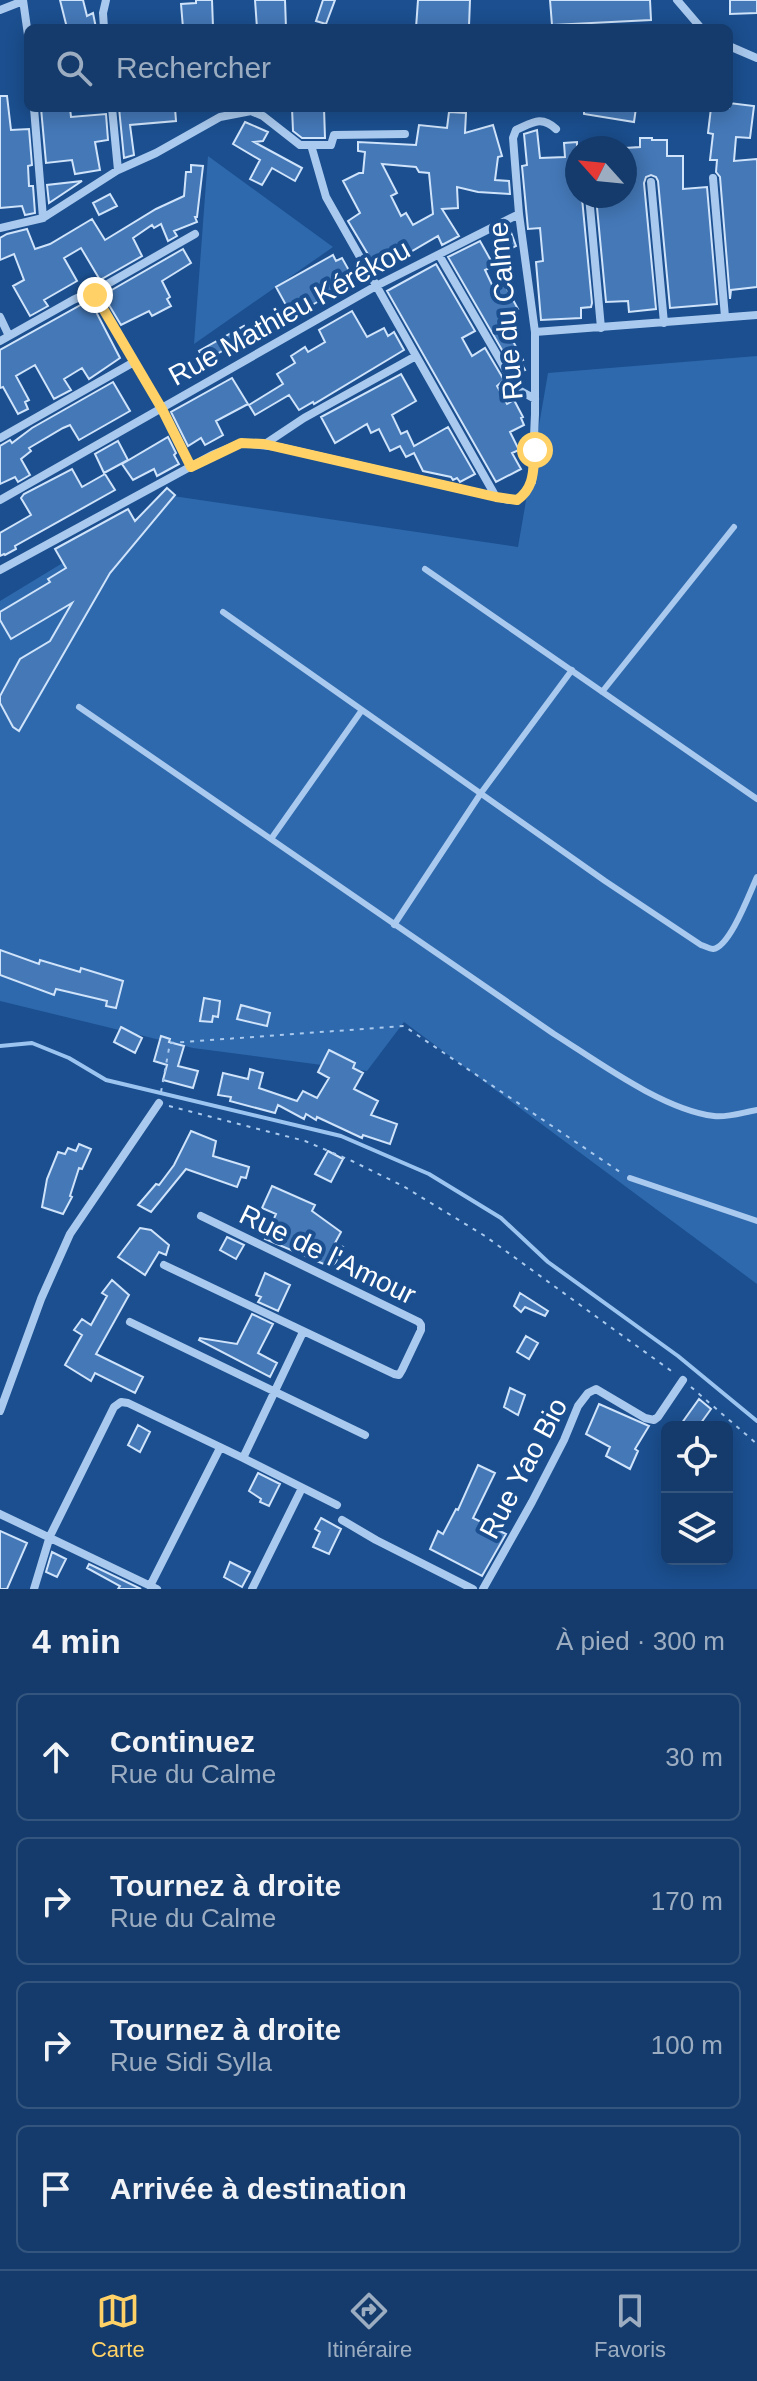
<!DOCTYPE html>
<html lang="fr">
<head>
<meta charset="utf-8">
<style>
  body { margin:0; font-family:Helvetica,sans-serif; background:#1d4271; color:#f1f3f6 }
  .controls { position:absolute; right:24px; bottom:24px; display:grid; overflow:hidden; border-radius:12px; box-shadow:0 4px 20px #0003 }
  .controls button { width:72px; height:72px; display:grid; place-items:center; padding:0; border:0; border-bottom:2px solid #33557e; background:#143b6b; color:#f1f3f6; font:40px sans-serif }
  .compass { position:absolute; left:565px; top:136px; width:72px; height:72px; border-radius:50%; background:#143b6b; box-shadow:0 4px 20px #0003; rotate:297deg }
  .stop { position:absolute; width:24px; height:24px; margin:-18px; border:6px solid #ffd166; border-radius:50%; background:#fff }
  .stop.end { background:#ffd166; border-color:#fff; box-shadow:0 2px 8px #0008 }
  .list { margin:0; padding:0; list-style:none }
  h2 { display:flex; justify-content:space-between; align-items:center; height:104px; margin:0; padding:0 32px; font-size:34px }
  h2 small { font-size:26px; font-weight:400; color:#9dadc1 }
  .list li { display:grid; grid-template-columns:52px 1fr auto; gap:24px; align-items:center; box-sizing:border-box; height:128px; margin:0 16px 16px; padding:0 16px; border:2px solid #33557e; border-radius:12px }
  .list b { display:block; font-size:30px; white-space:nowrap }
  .list p { margin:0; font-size:26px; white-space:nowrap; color:#9dadc1 }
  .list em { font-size:26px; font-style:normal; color:#9dadc1 }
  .icon { flex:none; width:44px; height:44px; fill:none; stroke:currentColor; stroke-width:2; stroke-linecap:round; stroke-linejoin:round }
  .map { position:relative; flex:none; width:757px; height:1589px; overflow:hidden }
  .search { position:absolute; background:#143b6b; box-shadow:0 4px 20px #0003; left:24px; right:24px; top:24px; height:88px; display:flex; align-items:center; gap:20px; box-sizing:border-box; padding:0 28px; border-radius:12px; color:#9dadc1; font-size:30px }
  .sheet { height:680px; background:#143b6b }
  nav { display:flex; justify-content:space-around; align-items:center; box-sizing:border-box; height:112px; border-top:2px solid #33557e; background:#143b6b; font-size:22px; color:#9dadc1 }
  nav a { display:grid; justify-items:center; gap:4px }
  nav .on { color:#ffd166 }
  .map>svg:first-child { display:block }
</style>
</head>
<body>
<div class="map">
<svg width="757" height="1589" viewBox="0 0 757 1589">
  <rect width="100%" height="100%" fill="#1b4f8f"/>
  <path fill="#2e69ad" d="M208 156 333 247 194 344Z
    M757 356V1284L404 1022 367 1071 193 1048 0 1001V601L173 496 518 547 548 373Z"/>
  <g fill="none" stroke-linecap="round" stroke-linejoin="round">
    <path stroke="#9cc4f0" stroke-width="4" d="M0 1046 32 1043 69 1058 106 1080 341 1136 429 1174 501 1218 548 1262 678 1356 757 1421"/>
  </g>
  <path fill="#4478b7" stroke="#cfe3fa" stroke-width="2" fill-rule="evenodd" d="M60 0H83L87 16 93 13 96 28H67Z
    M196 0H212L213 27 183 28 181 4 196 3Z
    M255 0H285L286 28H257Z
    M323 0H335L326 24 316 21Z
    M418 0H470L469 26 432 25 431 28H416Z
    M550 0H650L651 20 552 25Z
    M730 0H757V13L730 14Z
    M0 96H7L11 130 29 129 32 165 28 166 29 186H33L35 213 25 215 22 206 0 208Z
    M729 103 754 106 750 138 736 137 734 161 757 159V287L731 290 730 299 720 177 716 172 717 160H710L713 134 708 133 711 108H729Z
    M41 108H70L71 117 106 114 108 140 95 142 100 170 75 174 72 160 46 163Z
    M119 108H175L176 121 130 125 134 155 124 158Z
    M292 108H324L325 138H302L293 131Z
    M584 108H636L634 122 584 114Z
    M449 112 466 113 465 133 493 125 502 156 498 157 495 180 509 181 510 194 478 192 457 187 458 208 442 209 459 236 442 245 438 236 378 271 348 221 360 213 343 181 359 173H363L365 152 358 151V142L416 145 419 125 447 128ZM382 164 416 167 419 172 429 173 433 214 413 225 406 213 401 216 391 196 397 193Z
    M245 122 268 132 263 141 254 142 302 168 295 181 272 168 262 185 250 179 260 160 233 144Z
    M537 130 540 158 565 157 564 143 577 142V196L582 198 592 303 591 307 581 308V318L541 320 536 262 543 261 540 228 528 229 522 166 527 165 524 134Z
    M640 138H652V140H667V156H683V189L707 187 717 304 670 308 658 181 656 177 651 175 646 177 644 183 656 309 629 312 628 301 606 302 596 197 625 196V148L640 147Z
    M191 165 203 166 197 217H195L197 222 174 231 177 236 168 241 161 224 154 228 152 225 133 238 142 256 100 280 81 248 64 258 77 281 44 300 48 306 30 316 13 286 24 280 14 254 0 260V238L7 234 27 229 35 249 50 244 92 219 105 240 156 209 184 196 186 172H191Z
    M82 181 49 203 47 185Z
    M110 194 117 206 99 215 93 203Z
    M509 227 516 246 508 250 499 232Z
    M480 241 494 266 485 270 495 291 505 285 518 309 506 315 513 329 508 332 523 360 520 361 525 370 516 374 448 257Z
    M183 249 191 263 162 281 170 297 167 299 171 306 152 316 149 311 121 325 103 295Z
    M333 255 336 261 342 258 355 281 292 316 276 287Z
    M436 264 475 331 462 338 472 356 485 348 504 380 497 386 507 404 514 400 523 417 521 418 524 425 510 432 519 450 512 453 521 469 496 482 387 291Z
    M86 302H91L120 358 89 379 82 368 64 379 71 390 54 399 35 365 16 376 29 400 25 402 28 409 18 414 3 387 0 388V350Z
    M352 311 367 337 384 328 388 336 394 332 404 350 314 404 313 402 299 410 289 395 255 415 249 405 283 384 277 374 295 363 291 356 305 347 308 352 325 342 319 330Z
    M244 326 249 336 204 361 199 351Z
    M401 374 416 401 392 415 401 434 407 431 414 446 448 427 475 474 460 482 457 478 453 480 451 477 423 471 414 453 406 457 400 446 390 451 379 429 371 433 367 424 335 443 321 417Z
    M232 378 248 404 216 421 223 435 205 445 201 438 188 446 171 412Z
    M113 382 130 411 79 440 70 425 63 428 29 448 31 451 21 459 30 475 18 482 15 477 0 484V446L10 440 12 443 32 428Z
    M168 437 176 453 174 455 179 464 157 476 154 469 133 480 122 464Z
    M118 441 128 460 104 473 95 454Z
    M72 469 82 487 105 474 115 490 15 546 16 549 5 555 4 554 0 556V533L31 515 21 498 24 494Z
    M167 488 175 495 110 573 19 731 13 727 0 703V696L20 659 50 641 72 603 11 639 0 620V612L50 582 48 579 66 568 55 549 128 509 135 521Z
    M0 950 39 964 40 960 80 972 81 968 123 981 116 1008 106 1006 107 1001 56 989 54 995 0 975Z
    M204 998 220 1001 218 1017 213 1016 212 1022 200 1021Z
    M241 1005 270 1013 267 1026 237 1019Z
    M121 1027 142 1038 135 1053 114 1042Z
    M161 1036 170 1039 169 1042 184 1046 178 1066 198 1071 193 1088 163 1080 167 1065 154 1061Z
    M329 1050 355 1063 353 1068 363 1073 354 1089 378 1101 371 1115 397 1124 390 1144 363 1135 362 1138 317 1117 316 1120 306 1114 304 1119 278 1105 275 1113 230 1101 231 1097 218 1095 223 1073 248 1079 250 1069 263 1073 259 1088 297 1101 303 1091 317 1098 329 1078 318 1072Z
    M191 1131 216 1141 213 1156 249 1167 246 1178 241 1177 237 1187 186 1169 151 1212 138 1205 156 1184 159 1185 174 1165Z
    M79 1144 91 1149 82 1169 79 1168 70 1196 72 1197 63 1214 42 1207 47 1179 58 1152 65 1154 68 1148 76 1151Z
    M328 1151 343 1159 331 1182 315 1174Z
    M272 1186 315 1205 312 1211 341 1232 335 1243 343 1247 333 1268 265 1239 276 1214 262 1208Z
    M140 1228 151 1230 169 1245 166 1255 159 1252 145 1275 118 1257Z
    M227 1237 244 1245 236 1259 220 1250Z
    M265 1273 290 1285 278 1311 258 1302 261 1297 256 1295Z
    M112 1280 129 1295 96 1354 143 1377 135 1393 95 1373 91 1381 65 1365 82 1335 74 1330 82 1319 91 1325 107 1296 102 1293Z
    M520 1293 548 1311 545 1316 525 1307 521 1312 514 1306Z
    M252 1314 273 1324 258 1353 277 1363 270 1377 199 1340 200 1338 237 1344Z
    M526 1336 538 1343 529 1359 517 1352Z
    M510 1388 525 1395 518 1415 504 1407Z
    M699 1399 711 1409 698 1427H679Z
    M599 1404 649 1426 635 1449 638 1451 630 1469 606 1456 610 1447 586 1434Z
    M138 1425 150 1432 140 1452 128 1445Z
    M478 1465 495 1473 473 1518 506 1534 482 1576 430 1549 438 1531 443 1534 456 1509 458 1510Z
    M258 1473 280 1484 269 1506 260 1502 261 1499 249 1491Z
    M321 1518 341 1529 329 1554 313 1547 320 1532 315 1529Z
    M0 1531 27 1543 7 1589H0Z
    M52 1552 66 1559 57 1577 46 1572Z
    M230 1562 250 1572 242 1587 224 1577Z
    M89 1564 141 1589H118L120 1586 87 1568Z"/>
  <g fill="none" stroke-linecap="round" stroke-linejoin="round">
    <path stroke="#a9c9ee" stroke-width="2" stroke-dasharray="4 6" stroke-linecap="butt" d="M161 1092 170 1043 404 1026 623 1174
      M169 1106 305 1141 352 1161 403 1186 485 1236 674 1373
      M691 1387 757 1444"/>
    <path stroke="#a9c9ee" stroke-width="6" d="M425 569 757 799
      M223 612 605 881 701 945C705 946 709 949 713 949 730 947 750 892 757 877
      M602 692 734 527
      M79 707 554 1034C597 1061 663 1110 714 1116 727 1118 744 1112 757 1110
      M271 839 362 710
      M394 925 481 793 572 670
      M630 1178 757 1221"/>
    <path stroke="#a9c9ee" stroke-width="8" d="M23 0 28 35
      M677 0 701 28
      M0 10 23 1
      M104 28 103 13 106 0
      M729 46 757 58
      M34 108 43 218
      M112 108 118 170
      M311 145 326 197 496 497
      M713 178 725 317
      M651 182 664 323
      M589 196 601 328
      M0 228 43 218 118 170 156 153 220 117 251 111 263 116 300 145H331L334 135 405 134
      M439 255 517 389 535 399
      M90 294 195 234
      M0 317 9 336
      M535 332 757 315
      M0 341 73 300 84 295H95L162 409 191 467
      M0 438 134 362
      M265 444 304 418 416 356
      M0 500 376 286 519 214
      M0 570 212 455 241 443 279 447 509 500H517L522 496 532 482 535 414V332L519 214 513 138 516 130C532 123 541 115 556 129
      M164 1265 394 1374 399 1375 402 1370 421 1330V1325L419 1322 201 1216
      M130 1322 365 1435
      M0 1411 41 1299 70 1234 159 1103
      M243 1458 337 1505
      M0 1514 157 1589
      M342 1520 376 1540 473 1589
      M150 1586 220 1448
      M34 1589 50 1536 114 1407 121 1402 128 1403 243 1458 303 1332
      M252 1589 302 1488
      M483 1589 532 1502 564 1440 578 1406 588 1393 596 1389 645 1418 654 1420 658 1417 683 1380"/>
  </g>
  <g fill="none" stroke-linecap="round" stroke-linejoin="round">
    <path stroke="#ffd166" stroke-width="10" d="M95 295 162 409 191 467 241 443 264 444 496 497 517 500C535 488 533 469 535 450"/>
  </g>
  <g text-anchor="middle" stroke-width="8" stroke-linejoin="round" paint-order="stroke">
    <g font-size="28" fill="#fff" stroke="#1b4f8f">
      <text transform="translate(505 311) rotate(-95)" y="10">Rue du Calme</text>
      <text transform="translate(289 312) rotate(-29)" y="10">Rue Mathieu Kérékou</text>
      <text transform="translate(328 1254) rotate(26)" y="10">Rue de l'Amour</text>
      <text transform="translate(523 1468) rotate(-62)" y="10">Rue Yao Bio</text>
    </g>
  </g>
</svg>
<div class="controls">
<button><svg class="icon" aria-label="locate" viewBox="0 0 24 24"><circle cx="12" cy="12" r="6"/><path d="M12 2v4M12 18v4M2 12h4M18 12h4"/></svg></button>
<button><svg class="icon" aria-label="layers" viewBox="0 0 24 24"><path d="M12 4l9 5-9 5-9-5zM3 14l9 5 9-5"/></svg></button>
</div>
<svg class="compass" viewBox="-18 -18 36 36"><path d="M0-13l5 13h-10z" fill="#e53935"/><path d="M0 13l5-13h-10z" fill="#9dadc1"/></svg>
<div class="stop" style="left:535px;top:450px"></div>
<div class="stop end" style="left:95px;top:295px"></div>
<div class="search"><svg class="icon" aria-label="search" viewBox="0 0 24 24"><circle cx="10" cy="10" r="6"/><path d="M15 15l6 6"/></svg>Rechercher</div>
</div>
<section class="sheet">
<h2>4 min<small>À pied · 300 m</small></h2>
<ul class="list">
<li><svg class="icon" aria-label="ahead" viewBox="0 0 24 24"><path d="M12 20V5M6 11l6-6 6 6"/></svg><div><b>Continuez</b><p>Rue du Calme</p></div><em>30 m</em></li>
<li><svg class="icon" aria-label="right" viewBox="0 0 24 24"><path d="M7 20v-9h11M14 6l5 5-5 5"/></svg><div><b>Tournez à droite</b><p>Rue du Calme</p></div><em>170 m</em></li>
<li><svg class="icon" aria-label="right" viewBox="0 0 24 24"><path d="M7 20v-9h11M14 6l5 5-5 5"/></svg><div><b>Tournez à droite</b><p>Rue Sidi Sylla</p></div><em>100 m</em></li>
<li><svg class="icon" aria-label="arrive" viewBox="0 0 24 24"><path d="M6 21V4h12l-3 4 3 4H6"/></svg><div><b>Arrivée à destination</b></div></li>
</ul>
</section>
<nav>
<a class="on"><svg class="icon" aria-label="map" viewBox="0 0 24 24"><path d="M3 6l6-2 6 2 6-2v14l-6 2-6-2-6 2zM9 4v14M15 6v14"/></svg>Carte</a>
<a><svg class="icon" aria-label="directions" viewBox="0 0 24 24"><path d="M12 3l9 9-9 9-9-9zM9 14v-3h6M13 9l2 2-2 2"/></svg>Itinéraire</a>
<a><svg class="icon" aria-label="saved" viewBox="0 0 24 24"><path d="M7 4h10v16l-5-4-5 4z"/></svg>Favoris</a>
</nav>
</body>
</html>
